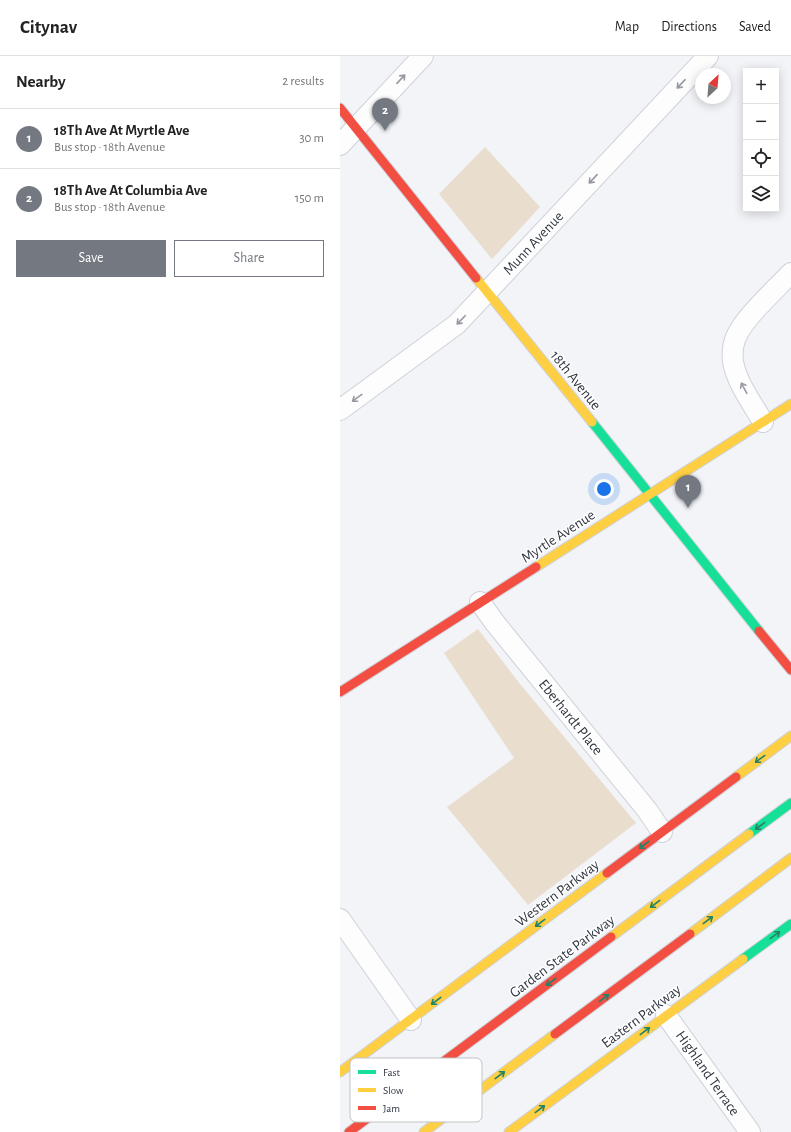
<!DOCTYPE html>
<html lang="en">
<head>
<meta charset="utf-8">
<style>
  body { margin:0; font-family:"Alegreya Sans",sans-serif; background:#f2f2f2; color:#222 }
  .controls { position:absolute; right:12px; top:12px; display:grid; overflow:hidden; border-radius:0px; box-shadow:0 2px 10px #0003 }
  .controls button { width:36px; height:36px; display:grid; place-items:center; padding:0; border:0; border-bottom:1px solid #e0e0e0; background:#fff; color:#222; font:20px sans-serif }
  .compass { position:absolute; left:355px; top:12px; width:36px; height:36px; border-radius:50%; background:#fff; box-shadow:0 2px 10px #0003; rotate:26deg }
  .you { position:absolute; left:264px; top:433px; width:14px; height:14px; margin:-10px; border:3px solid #fff; border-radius:50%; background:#1a73e8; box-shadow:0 0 0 6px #1a73e833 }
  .badge { display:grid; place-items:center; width:26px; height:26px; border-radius:50%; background:#747881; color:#fff; font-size:13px; font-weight:700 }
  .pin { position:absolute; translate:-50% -33px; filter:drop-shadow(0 1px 2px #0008) }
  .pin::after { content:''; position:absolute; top:21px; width:14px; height:12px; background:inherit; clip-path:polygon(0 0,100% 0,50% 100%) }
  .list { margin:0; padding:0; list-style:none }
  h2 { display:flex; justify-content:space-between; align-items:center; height:52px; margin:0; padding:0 16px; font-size:17px }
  h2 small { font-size:13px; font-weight:400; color:#767676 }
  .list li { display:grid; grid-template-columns:26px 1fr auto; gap:12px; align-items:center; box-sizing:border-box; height:60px; padding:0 16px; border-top:1px solid #e0e0e0 }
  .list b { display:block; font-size:15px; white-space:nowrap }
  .list p { margin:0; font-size:13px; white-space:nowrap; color:#767676 }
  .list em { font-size:13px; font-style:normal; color:#767676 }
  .actions { display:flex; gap:8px; padding:12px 16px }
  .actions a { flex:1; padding:9px 0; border:1px solid #747881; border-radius:0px; text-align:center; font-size:14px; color:#747881 }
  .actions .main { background:#747881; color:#fff }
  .icon { flex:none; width:22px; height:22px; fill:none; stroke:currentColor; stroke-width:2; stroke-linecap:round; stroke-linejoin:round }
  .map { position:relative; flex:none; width:451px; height:1076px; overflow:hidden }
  header { display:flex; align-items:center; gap:24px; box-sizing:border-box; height:56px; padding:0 20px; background:#fff; border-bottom:1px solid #e0e0e0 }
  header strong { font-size:19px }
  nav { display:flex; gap:22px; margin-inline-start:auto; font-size:14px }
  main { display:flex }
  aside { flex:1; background:#fff }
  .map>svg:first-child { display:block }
</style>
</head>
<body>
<header>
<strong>Citynav</strong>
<nav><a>Map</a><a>Directions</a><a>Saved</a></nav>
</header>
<main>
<aside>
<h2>Nearby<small>2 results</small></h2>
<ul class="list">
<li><span class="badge">1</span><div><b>18Th Ave At Myrtle Ave</b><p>Bus stop · 18th Avenue</p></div><em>30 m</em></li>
<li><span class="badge">2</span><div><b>18Th Ave At Columbia Ave</b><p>Bus stop · 18th Avenue</p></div><em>150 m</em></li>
</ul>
<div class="actions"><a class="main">Save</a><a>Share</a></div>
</aside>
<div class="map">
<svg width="451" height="1076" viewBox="0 0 451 1076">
  <rect width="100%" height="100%" fill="#f2f4f7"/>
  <path fill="#e9ddce" d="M145 91 200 151 152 203 99 138Z
    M138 573 180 628 296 767 188 849 107 751 174 702 104 597Z"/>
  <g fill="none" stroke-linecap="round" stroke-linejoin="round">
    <g stroke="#cfd2d9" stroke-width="22">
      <path id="street" d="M0 89 83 0
        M0 354 117 268 368 0
        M423 366C412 347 397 327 393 306 392 297 393 287 397 279 406 260 435 234 451 217
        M140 546 155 567 307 754 322 776
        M0 863 71 964
        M326 959 410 1076"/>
    </g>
    <g stroke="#cfd2d9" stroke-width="11">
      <path id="fast" d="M252 366 419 575
        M409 778 451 747
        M403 903 451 868"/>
    </g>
    <g stroke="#cfd2d9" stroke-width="11">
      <path id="slow" d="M136 222 252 366
        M196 511 451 348
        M396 721 451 680
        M350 878 451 802
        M271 881 409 778
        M0 1016 267 817
        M84 1076 215 978
        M169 1076 403 903"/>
    </g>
    <g stroke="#cfd2d9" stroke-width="11">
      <path id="jam" d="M0 52 136 222
        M419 575 451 614
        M0 636 196 511
        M267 817 396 721
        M215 978 350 878
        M9 1076 271 881"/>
    </g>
    <use href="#street" stroke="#fdfdfe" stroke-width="20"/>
    <use href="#fast" stroke="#16e098" stroke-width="9"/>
    <use href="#slow" stroke="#ffcf43" stroke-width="9"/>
    <use href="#jam" stroke="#f24e42" stroke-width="9"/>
  </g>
  <defs><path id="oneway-shaft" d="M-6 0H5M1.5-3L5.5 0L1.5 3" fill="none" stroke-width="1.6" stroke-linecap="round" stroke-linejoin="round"/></defs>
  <g stroke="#969aa0">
    <use href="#oneway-shaft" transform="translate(61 23) rotate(-47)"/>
    <use href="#oneway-shaft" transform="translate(341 28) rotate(133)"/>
    <use href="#oneway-shaft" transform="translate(253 123) rotate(133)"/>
    <use href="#oneway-shaft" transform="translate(121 264) rotate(134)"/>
    <use href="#oneway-shaft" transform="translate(404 332) rotate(-118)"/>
    <use href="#oneway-shaft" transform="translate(17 342) rotate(144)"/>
  </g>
  <g stroke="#248268">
    <use href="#oneway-shaft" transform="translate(420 703) rotate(144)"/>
    <use href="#oneway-shaft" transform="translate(420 770) rotate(143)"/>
    <use href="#oneway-shaft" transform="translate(304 789) rotate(143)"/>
    <use href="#oneway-shaft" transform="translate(315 848) rotate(143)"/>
    <use href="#oneway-shaft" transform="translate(368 864) rotate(-37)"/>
    <use href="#oneway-shaft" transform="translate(200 867) rotate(143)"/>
    <use href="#oneway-shaft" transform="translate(435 879) rotate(-36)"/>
    <use href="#oneway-shaft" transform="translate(211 926) rotate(143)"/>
    <use href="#oneway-shaft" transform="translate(264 942) rotate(-37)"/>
    <use href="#oneway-shaft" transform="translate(96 945) rotate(143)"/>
    <use href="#oneway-shaft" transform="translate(305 975) rotate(-37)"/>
    <use href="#oneway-shaft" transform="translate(160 1019) rotate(-37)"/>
    <use href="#oneway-shaft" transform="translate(200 1053) rotate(-37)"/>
  </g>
  <g text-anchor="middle" stroke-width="3" stroke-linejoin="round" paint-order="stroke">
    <g font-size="15" fill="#303641" stroke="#fff">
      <text transform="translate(193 187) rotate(-47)" y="5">Munn Avenue</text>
      <text transform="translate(236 324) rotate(51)" y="5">18th Avenue</text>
      <text transform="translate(218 480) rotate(-33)" y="5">Myrtle Avenue</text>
      <text transform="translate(231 661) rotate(51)" y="5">Eberhardt Place</text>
      <text transform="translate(217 837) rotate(-37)" y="5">Western Parkway</text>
      <text transform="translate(222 900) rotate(-37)" y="5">Garden State Parkway</text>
      <text transform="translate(301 960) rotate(-37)" y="5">Eastern Parkway</text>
      <text transform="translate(368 1017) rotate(55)" y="5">Highland Terrace</text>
    </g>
  </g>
  <rect x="10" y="1002" width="132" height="64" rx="6" fill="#fff" stroke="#c1c3c6" stroke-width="1"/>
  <rect x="18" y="1014" width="18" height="4" fill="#16e098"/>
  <rect x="18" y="1032" width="18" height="4" fill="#ffcf43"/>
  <rect x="18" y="1050" width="18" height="4" fill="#f24e42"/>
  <g font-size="11" fill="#303641">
    <text x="43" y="1020">Fast</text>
    <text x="43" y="1038">Slow</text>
    <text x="43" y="1056">Jam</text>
  </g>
</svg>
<div class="controls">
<button>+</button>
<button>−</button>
<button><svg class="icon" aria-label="locate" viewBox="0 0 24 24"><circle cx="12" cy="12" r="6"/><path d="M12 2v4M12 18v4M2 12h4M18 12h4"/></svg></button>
<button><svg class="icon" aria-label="layers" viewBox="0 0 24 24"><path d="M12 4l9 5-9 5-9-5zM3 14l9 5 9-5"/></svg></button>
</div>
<svg class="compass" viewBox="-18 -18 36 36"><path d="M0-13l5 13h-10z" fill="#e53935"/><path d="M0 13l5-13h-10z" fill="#767676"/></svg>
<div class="you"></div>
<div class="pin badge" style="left:348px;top:452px">1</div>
<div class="pin badge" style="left:45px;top:75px">2</div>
</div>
</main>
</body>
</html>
